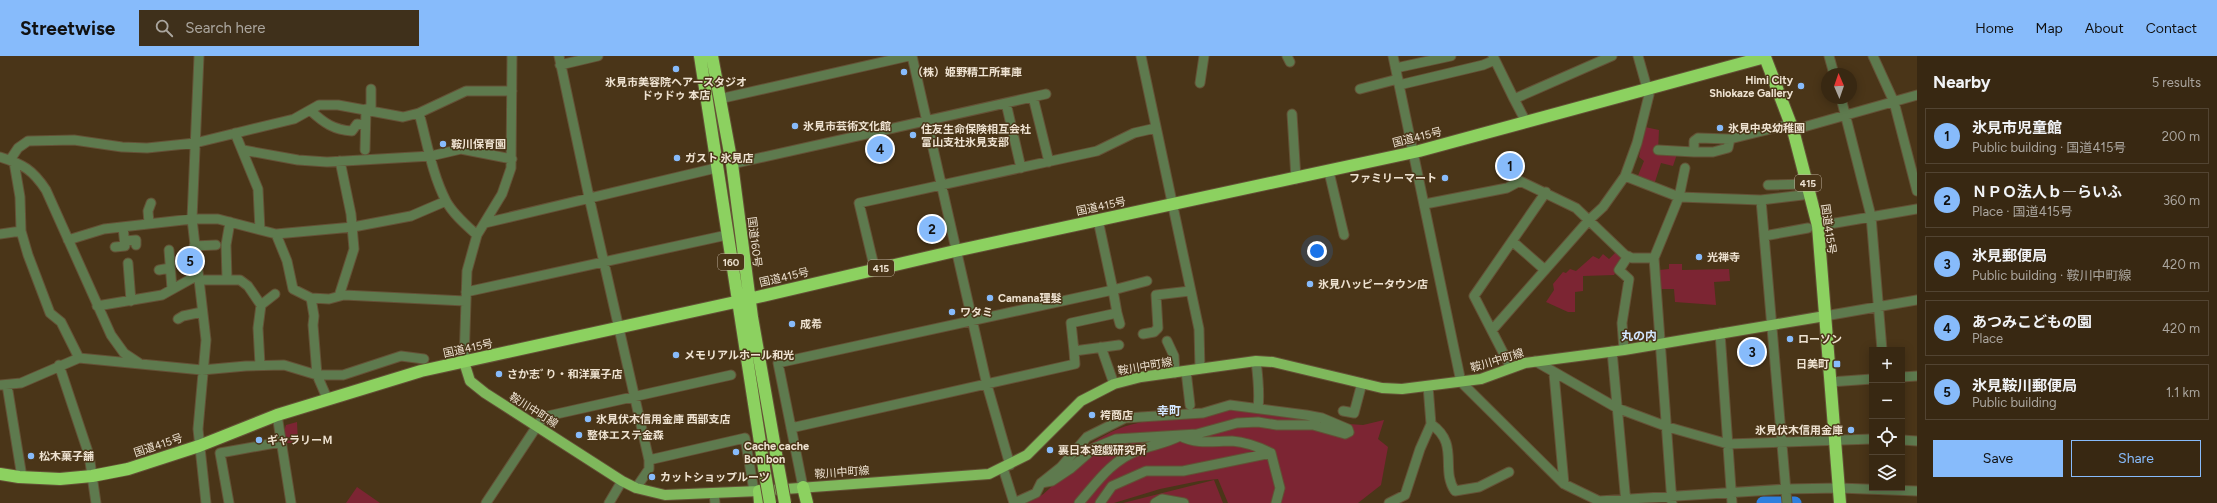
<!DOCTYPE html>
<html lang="en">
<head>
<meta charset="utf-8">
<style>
  body { margin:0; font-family:Figtree,"Noto Sans JP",sans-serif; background:#3f301b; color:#f1f3f6 }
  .controls { position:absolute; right:12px; bottom:12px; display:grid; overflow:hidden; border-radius:0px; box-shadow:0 2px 10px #0003 }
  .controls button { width:36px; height:36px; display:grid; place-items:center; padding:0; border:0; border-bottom:1px solid #524432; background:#382812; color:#f1f3f6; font:20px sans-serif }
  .compass { position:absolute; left:1821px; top:12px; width:36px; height:36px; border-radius:50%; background:#382812; box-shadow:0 2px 10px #0003; rotate:358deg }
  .you { position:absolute; left:1317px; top:195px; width:14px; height:14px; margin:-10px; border:3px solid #fff; border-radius:50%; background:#1a73e8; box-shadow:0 0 0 6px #1a73e833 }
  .badge { display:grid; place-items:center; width:26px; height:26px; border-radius:50%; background:#87bbfb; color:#111; font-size:13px; font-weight:700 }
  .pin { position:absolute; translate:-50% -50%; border:2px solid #fff; box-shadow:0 1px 4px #0006 }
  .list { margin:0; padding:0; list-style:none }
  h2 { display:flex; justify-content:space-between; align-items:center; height:52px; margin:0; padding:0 16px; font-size:17px }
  h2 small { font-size:13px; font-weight:400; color:#aba69f }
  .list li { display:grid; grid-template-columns:26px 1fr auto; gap:12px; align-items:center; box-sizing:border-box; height:56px; margin:0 8px 8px; padding:0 8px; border:1px solid #524432; border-radius:0px }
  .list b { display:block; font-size:15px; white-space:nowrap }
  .list p { margin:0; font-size:13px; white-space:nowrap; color:#aba69f }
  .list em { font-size:13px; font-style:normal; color:#aba69f }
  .actions { display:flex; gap:8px; padding:12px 16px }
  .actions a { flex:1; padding:9px 0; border:1px solid #87bbfb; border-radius:0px; text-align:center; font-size:14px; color:#87bbfb }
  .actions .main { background:#87bbfb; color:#111 }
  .icon { flex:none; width:22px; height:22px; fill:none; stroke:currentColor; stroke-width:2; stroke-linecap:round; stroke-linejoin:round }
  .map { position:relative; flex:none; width:1917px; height:447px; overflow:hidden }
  header { display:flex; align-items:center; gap:24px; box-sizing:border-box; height:56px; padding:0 20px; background:#87bbfb; color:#111 }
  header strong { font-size:19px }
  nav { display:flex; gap:22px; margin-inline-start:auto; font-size:14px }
  .search { width:280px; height:36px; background:#3f301b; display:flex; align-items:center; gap:10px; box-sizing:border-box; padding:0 14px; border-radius:0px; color:#aba69f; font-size:15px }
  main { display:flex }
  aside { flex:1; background:#382812 }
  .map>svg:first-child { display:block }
</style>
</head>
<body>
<header>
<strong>Streetwise</strong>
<div class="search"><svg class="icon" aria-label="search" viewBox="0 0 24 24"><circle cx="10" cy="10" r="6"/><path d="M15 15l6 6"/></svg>Search here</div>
<nav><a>Home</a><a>Map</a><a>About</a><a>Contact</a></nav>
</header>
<main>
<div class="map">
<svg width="1917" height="447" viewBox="0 0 1917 447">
  <rect width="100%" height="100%" fill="#4a3518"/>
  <path fill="#7c2533" d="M1645 71 1659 74 1658 95 1677 98 1673 110 1661 107 1654 129 1637 122 1644 105 1639 101Z
    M1617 195 1625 202 1614 219 1583 220V235L1575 236V256H1568L1546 246 1554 234 1553 228 1563 216 1566 217 1570 213 1576 215 1593 200 1599 203 1603 198 1609 203Z
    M1669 208H1682V214L1729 213 1730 225 1714 226 1716 249 1675 246 1674 233H1661L1659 214 1669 213Z
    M1231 354 1262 357 1321 366 1363 369 1384 364 1378 383 1388 391 1381 429 1358 447H1228L1218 423 1199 425 1160 433 1114 447H1026C1053 439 1063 412 1083 394 1090 387 1102 381 1111 376 1149 358 1191 364 1231 354Z
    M297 366 298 387H284V375L286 369Z
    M1214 424 1223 447H1123Z
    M357 431 380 447H346Z"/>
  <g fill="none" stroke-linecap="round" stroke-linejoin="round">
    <path stroke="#2f80de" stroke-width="13" d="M1763 447H1795"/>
    <g stroke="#645136" stroke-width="11">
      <path id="minor" d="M199 0 192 163 206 284 198 373 206 447
        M559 0 589 141 649 404V413L636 432
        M912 0 987 329 1010 409
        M1141 0 1199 273 1200 313
        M1287 0 1290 6
        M1393 0 1461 326 1564 428 1599 445 1786 433 1839 432 1917 435
        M1493 0 1514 43
        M1829 0 1834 18
        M1873 0 1894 46 1917 135
        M560 9 598 0
        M1396 12 1451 0
        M1200 27 1204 0
        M1399 29 1483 9 1495 4
        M1360 33 1398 23
        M1033 41 1049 106
        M1841 42 1871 160 1882 294
        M719 43 909 0
        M1006 47 1021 112
        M371 54V33
        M311 55C324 67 334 74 352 75L357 68 365 69
        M419 57C427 86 432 118 446 145 453 158 466 169 477 179
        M1292 58 1296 123
        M1526 66 1514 43 1612 0
        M1793 74 1917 39
        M235 77 258 133 260 174
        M1730 83 1698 82 1694 85V96H1713L1728 92 1730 83 1791 68
        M243 94 298 104 327 106 431 100 461 93 512 103
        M365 94 366 53
        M1658 94 1694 96
        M0 101C23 108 33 114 46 134L111 279 124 297 139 307
        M10 104 18 92 28 85 74 84 122 91 147 92 195 87 294 63 319 49H338L403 61 419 57 466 35H512
        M14 106 20 141 21 175 28 199 50 257 61 266 79 302
        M732 108 1046 38
        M1329 116 1344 179
        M1625 120 1679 141 1761 144 1811 138
        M1768 129 1808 128
        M1761 144 1787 447
        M1425 148 1507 132 1520 125 1576 152 1625 199 1632 202H1654
        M149 167 148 155 151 147
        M485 167 716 112
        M1818 170 1917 153
        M0 178 21 175
        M276 178 287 205 293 233 311 242 329 243 344 239 465 245
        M1764 180 1808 172
        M68 184 104 173 192 163H218L276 178 353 171 411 160 446 145
        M125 185 136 184V189
        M1512 185 1545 214
        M194 190 216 189
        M115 191 125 190 123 171
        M169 194 172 233
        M128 207 131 245
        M159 214 170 212
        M875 214 859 147 1097 95 1134 77 1156 72
        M227 223 226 189 230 166
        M199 224H240L248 230 261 249 275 238
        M466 236 727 179
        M339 240 354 193 351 158 340 105
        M311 242 314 260 313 269 317 319H343L401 300 424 303
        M97 250 162 239 198 219
        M1117 257 1113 234 1147 225
        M1825 260 1917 244
        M178 263 183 260 202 256
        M1493 273 1589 164 1603 151 1625 120 1637 87 1649 39 1638 0
        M1720 277 1732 447
        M1143 278 1154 276 1158 272 1156 239 1190 235
        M1167 285 1174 300 1175 317
        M1101 291 1114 328
        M1624 294 1622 267 1629 223 1619 214 1628 200
        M1074 295 1071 267 1117 257 1120 268
        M1612 295 1626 447
        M1256 305C1258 321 1260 337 1258 352
        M1535 305 1617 352 1668 371 1728 388 1872 383
        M464 306 467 215 477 179 502 138 511 112 512 0
        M59 309 89 399 96 447
        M260 309 258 272 261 249
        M1511 312 1474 240 1546 136
        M1186 315 1190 349
        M1554 318 1564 428
        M1902 321 1917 320
        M1830 326 1872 323
        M0 329 21 327 79 302 202 314 246 310 284 309 317 319 327 342
        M7 329 22 421
        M1343 355 1354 357 1362 327
        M277 359 291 447
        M1431 368C1460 388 1440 413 1455 435L1479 431 1509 416
        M791 372 1075 308 1074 295 1119 289
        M1902 384 1917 385
        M649 404 745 382 754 435
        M1003 412 1014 447 1036 437 1041 427 1061 411 1087 381 1125 362 1203 357 1230 349 1306 359 1322 362 1348 373 1349 376 1345 378 1313 369H1277L1258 366 1237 367 1197 378 1116 383 1094 392 1070 413 1052 425 1041 427
        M803 431 778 307 1113 234 1098 164
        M714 437 715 447
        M229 447 220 397 281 386
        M486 447 543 361 731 319
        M609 447 622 425
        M1079 447C1097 426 1112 404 1139 394 1153 389 1167 387 1180 380 1197 389 1214 385 1232 385 1246 386 1259 391 1271 397
        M1100 447 1112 430 1146 415H1183L1271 397 1280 432 1276 447
        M1155 447 1162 443 1184 447
        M1389 447 1405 439 1420 393 1431 368 1428 330
        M1672 447 1654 202 1679 141 1685 112"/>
    </g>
    <g stroke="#645136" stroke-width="12">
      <path id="major" d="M464 306 470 325 485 337 622 425 636 432 665 439 759 435 989 418 1027 399 1081 345 1114 328 1141 321 1256 305 1273 306 1382 332 1402 333 1481 323 1525 307 1624 294 1825 260"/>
    </g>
    <g stroke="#645136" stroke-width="14">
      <path id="highway" d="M700 0 764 412
        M712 0 732 108 752 261 778 409
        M0 418 19 421 60 423 92 420 128 413 199 390 277 359 421 315 749 243 955 195 1419 95 1765 1 1793 74 1818 170 1840 447
        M803 431 807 447
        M759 435 760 447"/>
    </g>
    <use href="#minor" stroke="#5e7a4e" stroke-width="9"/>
    <use href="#major" stroke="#7fb85c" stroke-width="10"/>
    <use href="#highway" stroke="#8cd160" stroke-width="12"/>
    <g stroke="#645136" stroke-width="14" stroke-linecap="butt">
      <path id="highway-bridge" d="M778 409 785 447
        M764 412 770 447"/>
    </g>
    <use href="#highway-bridge" stroke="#8cd160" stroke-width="12"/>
  </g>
  <g fill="#87bbfb" stroke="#4a3518" stroke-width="1.5">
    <circle cx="676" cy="13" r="4"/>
    <circle cx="904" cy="16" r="4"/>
    <circle cx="1801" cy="30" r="4"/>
    <circle cx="795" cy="70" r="4"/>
    <circle cx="1720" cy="72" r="4"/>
    <circle cx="913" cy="79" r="4"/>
    <circle cx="443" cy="88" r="4"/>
    <circle cx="677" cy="102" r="4"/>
    <circle cx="1445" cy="122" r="4"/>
    <circle cx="1699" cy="201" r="4"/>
    <circle cx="1310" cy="228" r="4"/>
    <circle cx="990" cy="242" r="4"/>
    <circle cx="952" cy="256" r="4"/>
    <circle cx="792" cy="268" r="4"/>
    <circle cx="1790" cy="283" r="4"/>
    <circle cx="676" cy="299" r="4"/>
    <rect x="1833" y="304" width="8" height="8" rx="2"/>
    <circle cx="499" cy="318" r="4"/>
    <circle cx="1092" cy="359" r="4"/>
    <circle cx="588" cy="363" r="4"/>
    <circle cx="1851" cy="374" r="4"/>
    <circle cx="579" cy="379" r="4"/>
    <circle cx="259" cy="384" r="4"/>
    <circle cx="1050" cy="394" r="4"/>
    <circle cx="736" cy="396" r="4"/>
    <circle cx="31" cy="400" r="4"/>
    <circle cx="652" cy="421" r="4"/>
  </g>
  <g text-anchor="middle" stroke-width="3" stroke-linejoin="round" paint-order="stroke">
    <g fill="#4a3518" stroke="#bdae9a" stroke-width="1">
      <rect x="1795" y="119" width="26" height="16" rx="3"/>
      <rect x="718" y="198" width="26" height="16" rx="3"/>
      <rect x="868" y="204" width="26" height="16" rx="3"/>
    </g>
    <g font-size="10" font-weight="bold" fill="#eee2d1">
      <text x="1808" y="131">415</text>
      <text x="731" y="210">160</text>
      <text x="881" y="216">415</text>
    </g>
    <g font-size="11" font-weight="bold" fill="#eee2d1" stroke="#4a3518" text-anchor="start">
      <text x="912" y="20">（株）姫野精工所車庫</text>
      <text x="1793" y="28" text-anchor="end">Himi City<tspan x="1793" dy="13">Shiokaze Gallery</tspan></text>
      <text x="676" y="30" text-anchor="middle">氷見市美容院ヘアースタジオ<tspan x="676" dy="13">ドゥドゥ 本店</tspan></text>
      <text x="803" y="74">氷見市芸術文化館</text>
      <text x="1728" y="76">氷見中央幼稚園</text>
      <text x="921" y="77">住友生命保険相互会社<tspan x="921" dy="13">富山支社氷見支部</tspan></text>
      <text x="451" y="92">鞍川保育園</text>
      <text x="685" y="106">ガスト 氷見店</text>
      <text x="1437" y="126" text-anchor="end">ファミリーマート</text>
      <text x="1707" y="205">光禅寺</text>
      <text x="1318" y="232">氷見ハッピータウン店</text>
      <text x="998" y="246">Camana理髮</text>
      <text x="960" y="260">ワタミ</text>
      <text x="800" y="272">成希</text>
      <text x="1798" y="287">ローソン</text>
      <text x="684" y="303">メモリアルホール和光</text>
      <text x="1829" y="312" text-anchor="end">日美町</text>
      <text x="507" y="322">さか志ﾞり・和洋菓子店</text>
      <text x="1100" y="363">袴商店</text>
      <text x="596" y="367">氷見伏木信用金庫 西部支店</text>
      <text x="1843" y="378" text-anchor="end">氷見伏木信用金庫</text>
      <text x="587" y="383">整体エステ金森</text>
      <text x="267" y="388">ギャラリーＭ</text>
      <text x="744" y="394">Cache cache<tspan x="744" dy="13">Bon bon</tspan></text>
      <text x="1058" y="398">裏日本遊戯研究所</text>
      <text x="39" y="404">松木菓子舗</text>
      <text x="660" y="425">カットショップルーツ</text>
    </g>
    <g font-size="11" fill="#eee2d1" stroke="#4a3518">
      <text transform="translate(1417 81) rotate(-14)" y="4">国道415号</text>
      <text transform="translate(1101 150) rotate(-12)" y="4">国道415号</text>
      <text transform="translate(1829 173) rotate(82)" y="4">国道415号</text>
      <text transform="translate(755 186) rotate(83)" y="4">国道160号</text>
      <text transform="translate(784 221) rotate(-13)" y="4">国道415号</text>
      <text transform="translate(468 292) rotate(-12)" y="4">国道415号</text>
      <text transform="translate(1497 304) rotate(-17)" y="4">鞍川中町線</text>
      <text transform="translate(1145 310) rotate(-10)" y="4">鞍川中町線</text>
      <text transform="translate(534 354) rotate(32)" y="4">鞍川中町線</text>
      <text transform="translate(158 389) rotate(-18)" y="4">国道415号</text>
      <text transform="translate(842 416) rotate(-4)" y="4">鞍川中町線</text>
    </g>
    <g font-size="12" font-weight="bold" fill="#d2e6ff" stroke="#4a3518">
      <text x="1639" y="284">丸の内</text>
      <text x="1169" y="359">幸町</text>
    </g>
  </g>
</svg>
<div class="controls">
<button>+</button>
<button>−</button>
<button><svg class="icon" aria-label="locate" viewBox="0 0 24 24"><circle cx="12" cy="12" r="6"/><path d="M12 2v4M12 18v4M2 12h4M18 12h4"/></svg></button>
<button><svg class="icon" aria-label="layers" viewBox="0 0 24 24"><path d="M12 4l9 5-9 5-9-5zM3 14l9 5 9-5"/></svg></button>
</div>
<svg class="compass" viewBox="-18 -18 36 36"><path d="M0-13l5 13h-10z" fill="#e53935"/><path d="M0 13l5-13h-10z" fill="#aba69f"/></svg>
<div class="you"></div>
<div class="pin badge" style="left:1510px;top:110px">1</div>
<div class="pin badge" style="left:932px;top:173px">2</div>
<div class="pin badge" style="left:1752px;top:296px">3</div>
<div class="pin badge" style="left:880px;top:93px">4</div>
<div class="pin badge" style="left:190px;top:205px">5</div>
</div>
<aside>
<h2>Nearby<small>5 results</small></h2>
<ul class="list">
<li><span class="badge">1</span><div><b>氷見市児童館</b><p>Public building · 国道415号</p></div><em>200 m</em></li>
<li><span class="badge">2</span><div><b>ＮＰＯ法人ｂ―らいふ</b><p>Place · 国道415号</p></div><em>360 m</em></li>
<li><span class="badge">3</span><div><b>氷見郵便局</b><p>Public building · 鞍川中町線</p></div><em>420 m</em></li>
<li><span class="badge">4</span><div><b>あつみこどもの園</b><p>Place</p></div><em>420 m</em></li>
<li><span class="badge">5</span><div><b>氷見鞍川郵便局</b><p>Public building</p></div><em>1.1 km</em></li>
</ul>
<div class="actions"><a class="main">Save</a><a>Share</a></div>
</aside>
</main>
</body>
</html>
